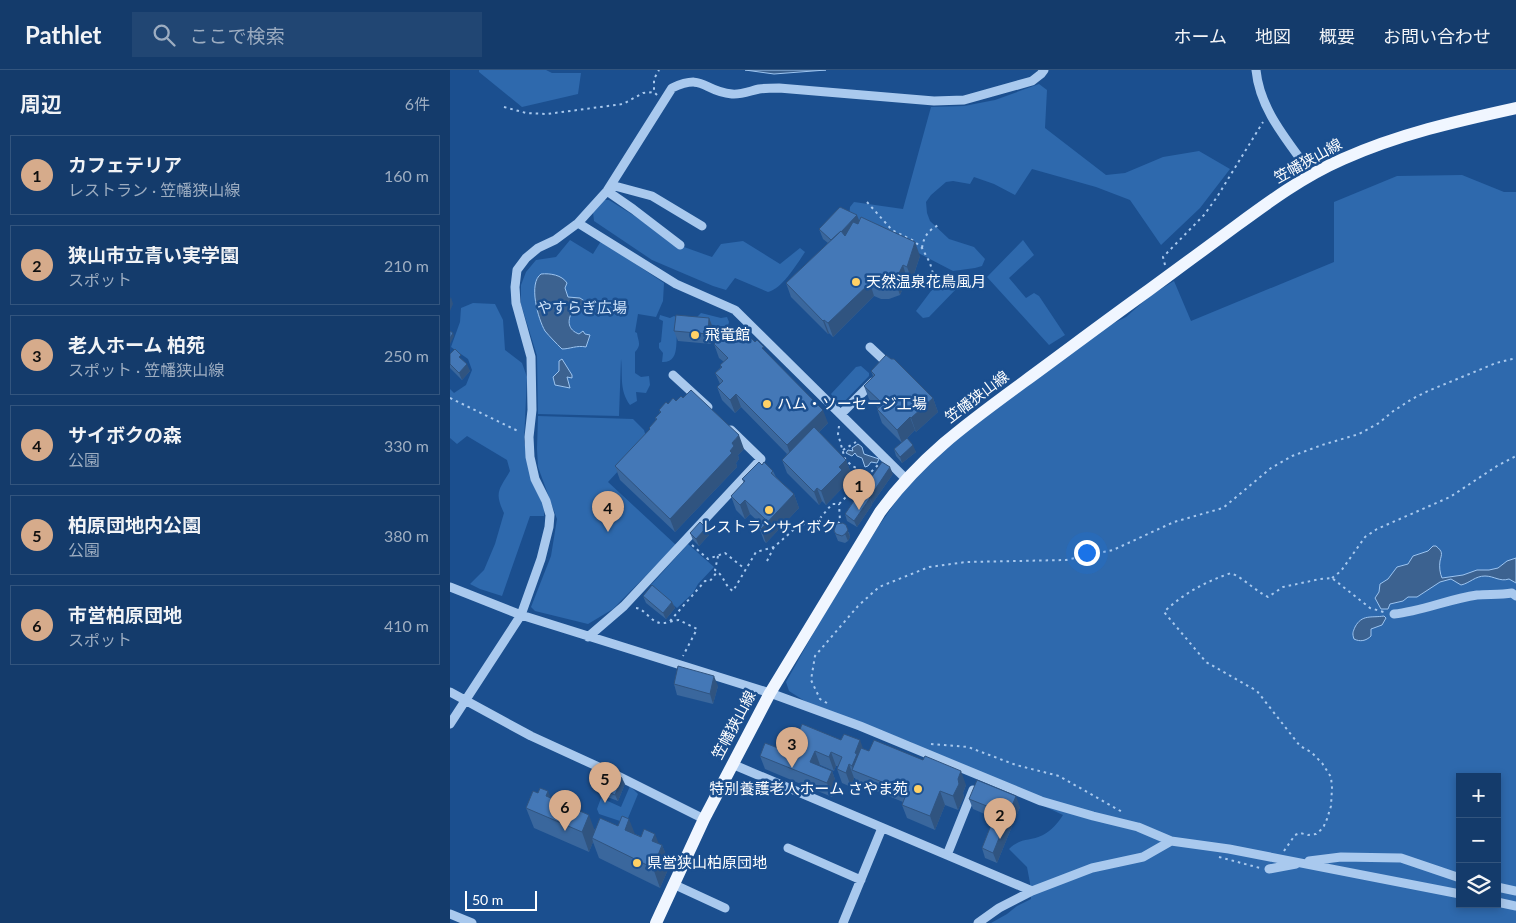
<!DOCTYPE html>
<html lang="ja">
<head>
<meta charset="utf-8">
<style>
  body { margin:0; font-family:Lato,"Noto Sans JP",sans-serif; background:#214673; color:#f1f3f6 }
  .controls { position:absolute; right:15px; bottom:15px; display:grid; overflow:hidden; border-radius:0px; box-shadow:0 2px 8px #0003 }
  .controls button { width:45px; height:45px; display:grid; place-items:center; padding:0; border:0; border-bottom:1px solid #33557e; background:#143b6b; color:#f1f3f6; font:25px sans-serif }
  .scale { position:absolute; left:15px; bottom:12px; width:72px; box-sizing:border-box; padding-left:5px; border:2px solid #fff; border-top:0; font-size:14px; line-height:18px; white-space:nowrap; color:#fff; -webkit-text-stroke:4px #1b4f8f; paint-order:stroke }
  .you { position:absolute; left:636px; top:482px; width:18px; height:18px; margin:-12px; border:4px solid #fff; border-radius:50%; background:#1a73e8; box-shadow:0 0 0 8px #1a73e833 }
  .badge { display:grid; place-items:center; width:32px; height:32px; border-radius:50%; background:#d6ab8b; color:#111; font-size:16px; font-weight:700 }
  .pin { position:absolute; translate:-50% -41px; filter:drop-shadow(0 1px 2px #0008) }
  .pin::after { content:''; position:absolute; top:26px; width:18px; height:15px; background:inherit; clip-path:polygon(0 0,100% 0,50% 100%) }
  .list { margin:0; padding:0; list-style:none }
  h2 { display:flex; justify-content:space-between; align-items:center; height:65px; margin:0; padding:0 20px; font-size:21px }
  h2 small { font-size:16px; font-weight:400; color:#9dadc1 }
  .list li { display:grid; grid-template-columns:32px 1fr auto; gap:15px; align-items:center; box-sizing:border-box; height:80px; margin:0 10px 10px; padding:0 10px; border:1px solid #33557e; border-radius:0px }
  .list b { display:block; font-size:19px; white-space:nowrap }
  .list p { margin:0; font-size:16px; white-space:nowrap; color:#9dadc1 }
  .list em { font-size:16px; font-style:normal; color:#9dadc1 }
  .icon { flex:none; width:28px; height:28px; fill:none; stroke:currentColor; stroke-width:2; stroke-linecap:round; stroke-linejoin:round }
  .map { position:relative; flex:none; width:1066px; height:853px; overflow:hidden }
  header { display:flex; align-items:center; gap:30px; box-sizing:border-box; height:70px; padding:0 25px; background:#143b6b; border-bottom:1px solid #33557e }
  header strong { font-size:24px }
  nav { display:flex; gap:28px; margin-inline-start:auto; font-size:18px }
  .search { width:350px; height:45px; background:#214673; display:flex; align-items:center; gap:12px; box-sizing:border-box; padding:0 18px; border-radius:0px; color:#9dadc1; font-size:19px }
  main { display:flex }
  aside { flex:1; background:#143b6b }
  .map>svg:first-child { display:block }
</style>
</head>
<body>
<header>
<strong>Pathlet</strong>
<div class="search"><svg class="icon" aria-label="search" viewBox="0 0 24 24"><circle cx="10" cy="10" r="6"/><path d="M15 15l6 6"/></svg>ここで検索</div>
<nav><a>ホーム</a><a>地図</a><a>概要</a><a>お問い合わせ</a></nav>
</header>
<main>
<aside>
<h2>周辺<small>6件</small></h2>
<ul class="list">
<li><span class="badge">1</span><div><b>カフェテリア</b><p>レストラン · 笠幡狭山線</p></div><em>160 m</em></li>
<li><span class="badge">2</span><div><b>狭山市立青い実学園</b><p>スポット</p></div><em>210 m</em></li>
<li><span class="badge">3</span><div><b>老人ホーム 柏苑</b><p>スポット · 笠幡狭山線</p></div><em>250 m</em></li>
<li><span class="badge">4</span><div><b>サイボクの森</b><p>公園</p></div><em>330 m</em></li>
<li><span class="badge">5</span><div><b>柏原団地内公園</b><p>公園</p></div><em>380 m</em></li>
<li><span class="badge">6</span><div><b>市営柏原団地</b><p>スポット</p></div><em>410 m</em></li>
</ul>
</aside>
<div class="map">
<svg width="1066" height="853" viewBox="0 0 1066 853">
  <rect width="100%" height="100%" fill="#1b4f8f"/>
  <path fill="#2e69ad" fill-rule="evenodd" d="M29 0H96L102 3H131L128 24 72 37 29 2Z
    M589 14 597 20 595 58 656 105 675 103 713 87 749 81 780 99 750 138 711 175 680 130 646 117 582 99 565 125 544 114 524 107 520 114 503 111 496 112 481 125 476 132 477 143 480 151 499 169 524 177 535 189 532 196 525 198 503 201 399 147 400 137 404 132 453 139 481 37 514 36 545 30Z
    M1012 105 1054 122H1066V853H541L557 844 567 836 581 829 580 813 577 797 559 779C571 767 579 772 593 765 601 761 608 753 613 745L473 680 461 672 364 637 339 621 336 612 378 537 428 457 459 413 502 371 656 257 676 247 701 225 724 211 741 251 884 192V132L947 106ZM1010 707H1047V834H1010Z
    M154 130H159L234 177 262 187 271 174 293 171 330 194 350 178 355 182C347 194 332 219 318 222L285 208 276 220 263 216 202 190 144 151 143 142Z
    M120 170 143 184 151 171 214 213 213 231 206 247 188 244 185 262 187 263C188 271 192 275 185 282V303L191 307 199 306 200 315 196 323 186 322 187 331 180 335C169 320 173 305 171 289L169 346 88 344 87 286 71 234V215L76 202 86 190 106 187Z
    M573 170 584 185 559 208 576 228 584 223 589 226 615 265 599 275 537 207Z
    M507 213H509V216L479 247 473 248 466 241 481 221 488 216 495 219Z
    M23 233 45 234 53 250 55 280 72 293 77 307 74 371 85 417 94 437V446H80L52 526 30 519 20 514 34 500 45 474 54 443C44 422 49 420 60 401L57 390 17 366 7 374 0 368V319L4 323 16 315 22 300 18 289 1 277 10 252 11 238Z
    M251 243 271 248 277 247 279 252 276 264 268 267 265 266 266 256 264 255 230 253C222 263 234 293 212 292L213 283 209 278V273L211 272 213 251 209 249 210 245 220 248 224 246 233 251 244 250Z
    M411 296 419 303V306L391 335 386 331 381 324 406 297Z
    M88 346 183 349 194 360 197 370 158 412 226 475 163 539 138 554 85 541 81 537 101 486 107 449 88 397 87 379Z
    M238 474 264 497 248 514 243 523 227 538 201 515Z
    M180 716 188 724 176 753 149 744 147 739 151 728 171 737Z"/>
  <path fill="#3c6290" stroke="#9cc4f0" d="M295 0H376L324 4Z
    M91 204C100 203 112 205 117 213L115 218 118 227 130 228 136 232 134 240 122 242C117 251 118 260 129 264L133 261 135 264 140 265 136 277C127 275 120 279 112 279 106 273 100 267 95 261 88 249 78 213 91 204Z
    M112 289 122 305V308L117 307 120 318 105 315 103 307 109 301V291Z
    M408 374 412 377 414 384 429 389 427 393 421 392 418 396 415 397 412 388 407 386 405 383 402 386 396 383 398 380 403 381 402 378Z
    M983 476H986C993 482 992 483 990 491 989 496 990 504 992 508L1013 505 1027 500H1039L1048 498 1057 491 1066 488V513L1059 509C1050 512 1044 506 1035 506 1025 506 1020 513 1011 515L1001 509 990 512 967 527H958L953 531 940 534 938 539H931L925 528 929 522 930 514 938 509 947 497 958 494 963 486 978 481Z
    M934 546 936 548 932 555 921 559V566C916 571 910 572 904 569 902 563 903 562 905 557 912 544 921 548 934 546Z"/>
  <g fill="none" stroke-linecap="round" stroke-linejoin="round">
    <path stroke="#a9c9ee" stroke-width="2" stroke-dasharray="2.5 4" stroke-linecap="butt" d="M207 25 204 22V9L209 0
      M54 37 76 43 97 44 173 34 193 23 204 22
      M417 132 442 160 464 171 472 178 480 193 485 211
      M472 178C474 165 479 160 490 154
      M715 195 713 187 754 145 767 127 813 52
      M0 328 70 362
      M389 356 388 364 395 389 402 396 409 399 416 407
      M393 380 406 372
      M368 452 374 458H386
      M388 454 390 451 389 434
      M242 475 258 489 275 483 295 499
      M268 486 265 500C275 506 274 516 283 521L306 482 324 477 349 455 367 452 382 434H389L428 395
      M317 491 324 477
      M882 508 891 501 915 467 927 459 1000 427 1047 396 1066 386
      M186 538C196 539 201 554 213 553 218 553 224 550 229 550L247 559 233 586
      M220 551 255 511H260L267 502
      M377 633 370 629 361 610 365 586 408 536 429 517 479 497 516 492 616 490 663 480 724 452 773 438 821 398 842 386 872 375 909 364 929 353 942 342 962 329 978 321 1046 293 1066 288
      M481 674 518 677 566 695 609 706 674 743
      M834 781 845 765 850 763 858 765 866 764 873 758 877 749 881 736 882 718 881 707 872 693 861 682 850 676 807 621 756 592 714 542C734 523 755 512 781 503 795 509 804 520 818 527L833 517 870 509 882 508 920 538 937 543
      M769 787 810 798"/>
    <path stroke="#a9c9ee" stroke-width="9" d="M806 0C810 41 839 72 862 105
      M161 115 202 126 252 156
      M157 121 183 139 230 175
      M128 153 226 214 285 240 456 409
      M420 277 437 293V298
      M223 305 258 337
      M391 344 423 312
      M0 517 71 545 320 623 410 656 591 731 643 746 688 757 721 771 779 779 1010 824
      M944 544C972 541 999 529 1027 525 1038 524 1050 525 1062 523L1066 526
      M138 567 174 536 311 389 281 360
      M0 622 81 666 164 704 254 749
      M0 654 71 545 91 489 99 457 100 445 96 431 85 409 80 387 79 367 82 340 81 287 66 233 65 217 67 200 76 188 88 178 105 170 128 153 157 121 222 18C255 3 252 21 282 24 290 25 300 21 309 19 316 18 322 18 329 18L484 31 514 30 582 11 591 4 594 0
      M282 694 582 821
      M338 778 411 810
      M497 785 523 720
      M859 791 891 787 951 788 1010 808
      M819 799 846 794
      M223 814 275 838
      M1047 817 1066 821
      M1047 832 1066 836
      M0 844 22 853
      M393 853 432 758
      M528 853 549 838 582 821 642 798 693 787 721 771"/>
    <path stroke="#f0f6ff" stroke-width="12" d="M206 853 254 749 320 623 430 442C471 386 519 352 575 311 616 281 657 250 699 220 728 199 757 177 786 156 820 131 854 106 893 89 949 64 1007 51 1066 38"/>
  </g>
  <path fill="#3a679d" d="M409 151 470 186 462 210 457 209 450 225 439 229H431L424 226 383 267 379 263 378 264 341 227 336 213 378 173 373 169 369 159Z
    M259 248 263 258 261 274 228 271 224 261Z
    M283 263 315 281 378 353 369 362 396 390 401 403 395 409 397 413 376 435 372 431 369 435 337 403 332 390 337 384 291 337 285 343 272 330 267 317 270 314 265 303 271 297 270 295 274 292 269 288 264 274Z
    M0 284 13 291 20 301 12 310 0 298Z
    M421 301 483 328 488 342 466 362 465 360 457 368 466 382 452 393 446 386 444 379 452 373 432 353 427 339 428 338 419 329 414 316 423 306Z
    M226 331 294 379 288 385 289 389 286 393 287 397 225 462 170 410 165 396 200 360 199 358 206 350 205 348 210 343 209 340 218 334Z
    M312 395 323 401 326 407 344 424 349 438 316 473 314 471 309 457 312 455 300 444 295 449 286 440 281 426 294 413 292 409Z
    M443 404 422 434 421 433 422 435 407 457 397 451 395 444 412 423V421Z
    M412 406 411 409 405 415H400L397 408Z
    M384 461 399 462 400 467 398 471 395 473 388 471Z
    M240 463 259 465 249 476 243 470Z
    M193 526 222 532 225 538 216 549 196 533Z
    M224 614 268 616 263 634 227 625Z
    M391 670 419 681 516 715 513 723 514 727 508 740 495 735 485 760 457 748 452 735 453 732 407 713 405 708H404L401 717 392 713 387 699 388 696H386L384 701 370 695 369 696 382 701 387 715 382 727 315 699 310 686 341 683Z
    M175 714 168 731 152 725 149 718Z
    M101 728 108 731 125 732 128 740 145 760 185 764 212 775 220 795 210 818 149 788 143 772 139 782 84 758 76 738Z
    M519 729 570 737 547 793 535 788 532 778 544 748 523 739Z"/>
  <path fill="#305480" d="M407 145 411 155 386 181 383 171Z
    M465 172 470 186 462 210 457 197Z
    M453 195 457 209 450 225 445 211Z
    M420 213 424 226 383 267 378 253Z
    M1 227 3 234 0 241V229Z
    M259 248 263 258 261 274 258 264Z
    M374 250 379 263 378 264 373 251Z
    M3 263 4 266 0 274V268Z
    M17 294 20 301 12 310 9 303Z
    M286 324 291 337 285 343 280 330Z
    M483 328 488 342 466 362 461 348Z
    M373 340 378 353 342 389 337 375Z
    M460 347 465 360 452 373 447 360Z
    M289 365 294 379 288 385 289 389 286 393 287 397 225 462 220 449 280 381 282 373Z
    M463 375 466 382 452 393 450 387Z
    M396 390 401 403 395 409 397 413 376 435 371 421 389 397Z
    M440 397 443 404 422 434 420 427Z
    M411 402 412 406 411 409 405 415 403 412Z
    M367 418 372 431 369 435 364 422Z
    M344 424 349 438 316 473 311 459Z
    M420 428 422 435 407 457 404 451Z
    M295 430 300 444 295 449 290 435Z
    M396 455 400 467 398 471 395 464Z
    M256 458 259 465 249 476 246 469Z
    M222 532 225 538 216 549 213 543Z
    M264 606 268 616 263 634 260 624Z
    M410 670 415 684 404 701 402 696 405 683Z
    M365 681 370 695 365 706 360 692Z
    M381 682 386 696 384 701 379 687Z
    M399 694 404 708 401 717 396 703Z
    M382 701 387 715 382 727 377 713Z
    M511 701 516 715 513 723 514 727 508 740 503 726Z
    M172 708 175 714 168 731 165 725Z
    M98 721 106 741 96 726Z
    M490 721 495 735 485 760 480 746Z
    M566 726 570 737 547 793 543 783Z
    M125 732 132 752 123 738Z
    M139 745 146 764 142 768 143 772 139 782 132 762Z
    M179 749 187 769 175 760Z
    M205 764 211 779 212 775 220 795 210 818 203 798 202 771Z"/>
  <path fill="#4478b7" stroke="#305480" d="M390 137 407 145 391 162V161L381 170 369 159Z
    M411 147 465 172 457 197 453 195 445 211 434 215H426L420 213 378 253 374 250 373 251 336 213 391 161 395 166 403 152 408 154Z
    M226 245 259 248 258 264 224 261Z
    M279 259 283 263 286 260 296 271 300 267 305 272 307 270 314 277 312 278 373 340 337 375 286 324 280 330 267 317 273 311 265 303 272 297 270 295 278 288 264 274Z
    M0 261 3 263 0 268Z
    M5 279 11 285 9 287 17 294 9 303 0 294V284Z
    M436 285 441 289H444L483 328 461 348 460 347 447 360 427 339 433 334 414 316 425 305 421 301Z
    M241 320 289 365 282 373 284 376 280 381 282 383 220 449 165 396 200 359 199 358 207 349 205 348 211 342 209 340 216 332 218 334 223 328 226 331 231 326 233 328Z
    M364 357 396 390 389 397 392 400 371 421 367 418 364 422 332 390Z
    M457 368 463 375 450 387 444 379Z
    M309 392 312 395 314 392 323 401 321 403 344 424 311 459 309 457 316 450 295 430 290 435 281 426 295 411 292 409Z
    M432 392 440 397 420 427 412 421Z
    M405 400H409L411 402 410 405 403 412H399L397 408Z
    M410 422 420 428 404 451 395 444Z
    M250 452 256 458 246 469 240 463Z
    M393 453 396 455 398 460 395 464 392 466 386 464 384 461 386 454Z
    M202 515 222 532 213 543 193 526Z
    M228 596 264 606 260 624 224 614Z
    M352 654 391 670 394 664 410 670 405 683 407 684 402 696 399 694 396 703 387 699 392 687 381 682 379 687 365 681 360 692 382 701 377 713 310 686 315 673 341 683Z
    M424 670 473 690 475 686 511 701 508 709 509 714 503 726 490 721 480 746 452 735 457 722 402 700 411 678 419 681Z
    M157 701 172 708 165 725 149 718Z
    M527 710 566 726 543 783 532 778 547 740 519 729Z
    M90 718 98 721 96 726 108 731 110 725 125 732 123 738 139 745 132 762 76 738 83 721 88 723Z
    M172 746 179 749 175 760 191 767 194 759 205 764 202 771 212 775 203 798 142 768 150 748 168 756Z"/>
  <g fill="#ffd166" stroke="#1b4f8f" stroke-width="2">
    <circle cx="406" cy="212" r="5"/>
    <circle cx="245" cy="265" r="5"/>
    <circle cx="317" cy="334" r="5"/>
    <circle cx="319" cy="440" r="5"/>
    <circle cx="468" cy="719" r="5"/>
    <circle cx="187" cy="793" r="5"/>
  </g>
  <g text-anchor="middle" stroke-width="5" stroke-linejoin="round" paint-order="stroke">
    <g font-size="15" fill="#fff" stroke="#1b4f8f">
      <text transform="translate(858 91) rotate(-29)" y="5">笠幡狭山線</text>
      <text transform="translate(527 327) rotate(-37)" y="5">笠幡狭山線</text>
      <text transform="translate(284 655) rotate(-62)" y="5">笠幡狭山線</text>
    </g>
    <g font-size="15" fill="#fff" stroke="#1b4f8f" text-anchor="start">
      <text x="416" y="217">天然温泉花鳥風月</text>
      <text x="255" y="270">飛竜館</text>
      <text x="327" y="339">ハム・ソーセージ工場</text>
      <text x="319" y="462" text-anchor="middle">レストランサイボク</text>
      <text x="458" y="724" text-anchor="end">特別養護老人ホーム さやま苑</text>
      <text x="197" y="798">県営狭山柏原団地</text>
    </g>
    <g font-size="15" fill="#cfe3fa" stroke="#1b4f8f">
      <text x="132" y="243">やすらぎ広場</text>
    </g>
  </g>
</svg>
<div class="controls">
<button>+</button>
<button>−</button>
<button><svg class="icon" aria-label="layers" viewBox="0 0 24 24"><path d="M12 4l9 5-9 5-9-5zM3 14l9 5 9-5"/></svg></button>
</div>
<div class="scale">50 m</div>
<div class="you"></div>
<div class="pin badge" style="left:409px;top:440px">1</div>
<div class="pin badge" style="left:550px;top:769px">2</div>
<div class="pin badge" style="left:342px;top:698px">3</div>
<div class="pin badge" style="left:158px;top:462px">4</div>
<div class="pin badge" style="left:155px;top:733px">5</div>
<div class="pin badge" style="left:115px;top:761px">6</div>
</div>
</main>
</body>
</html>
